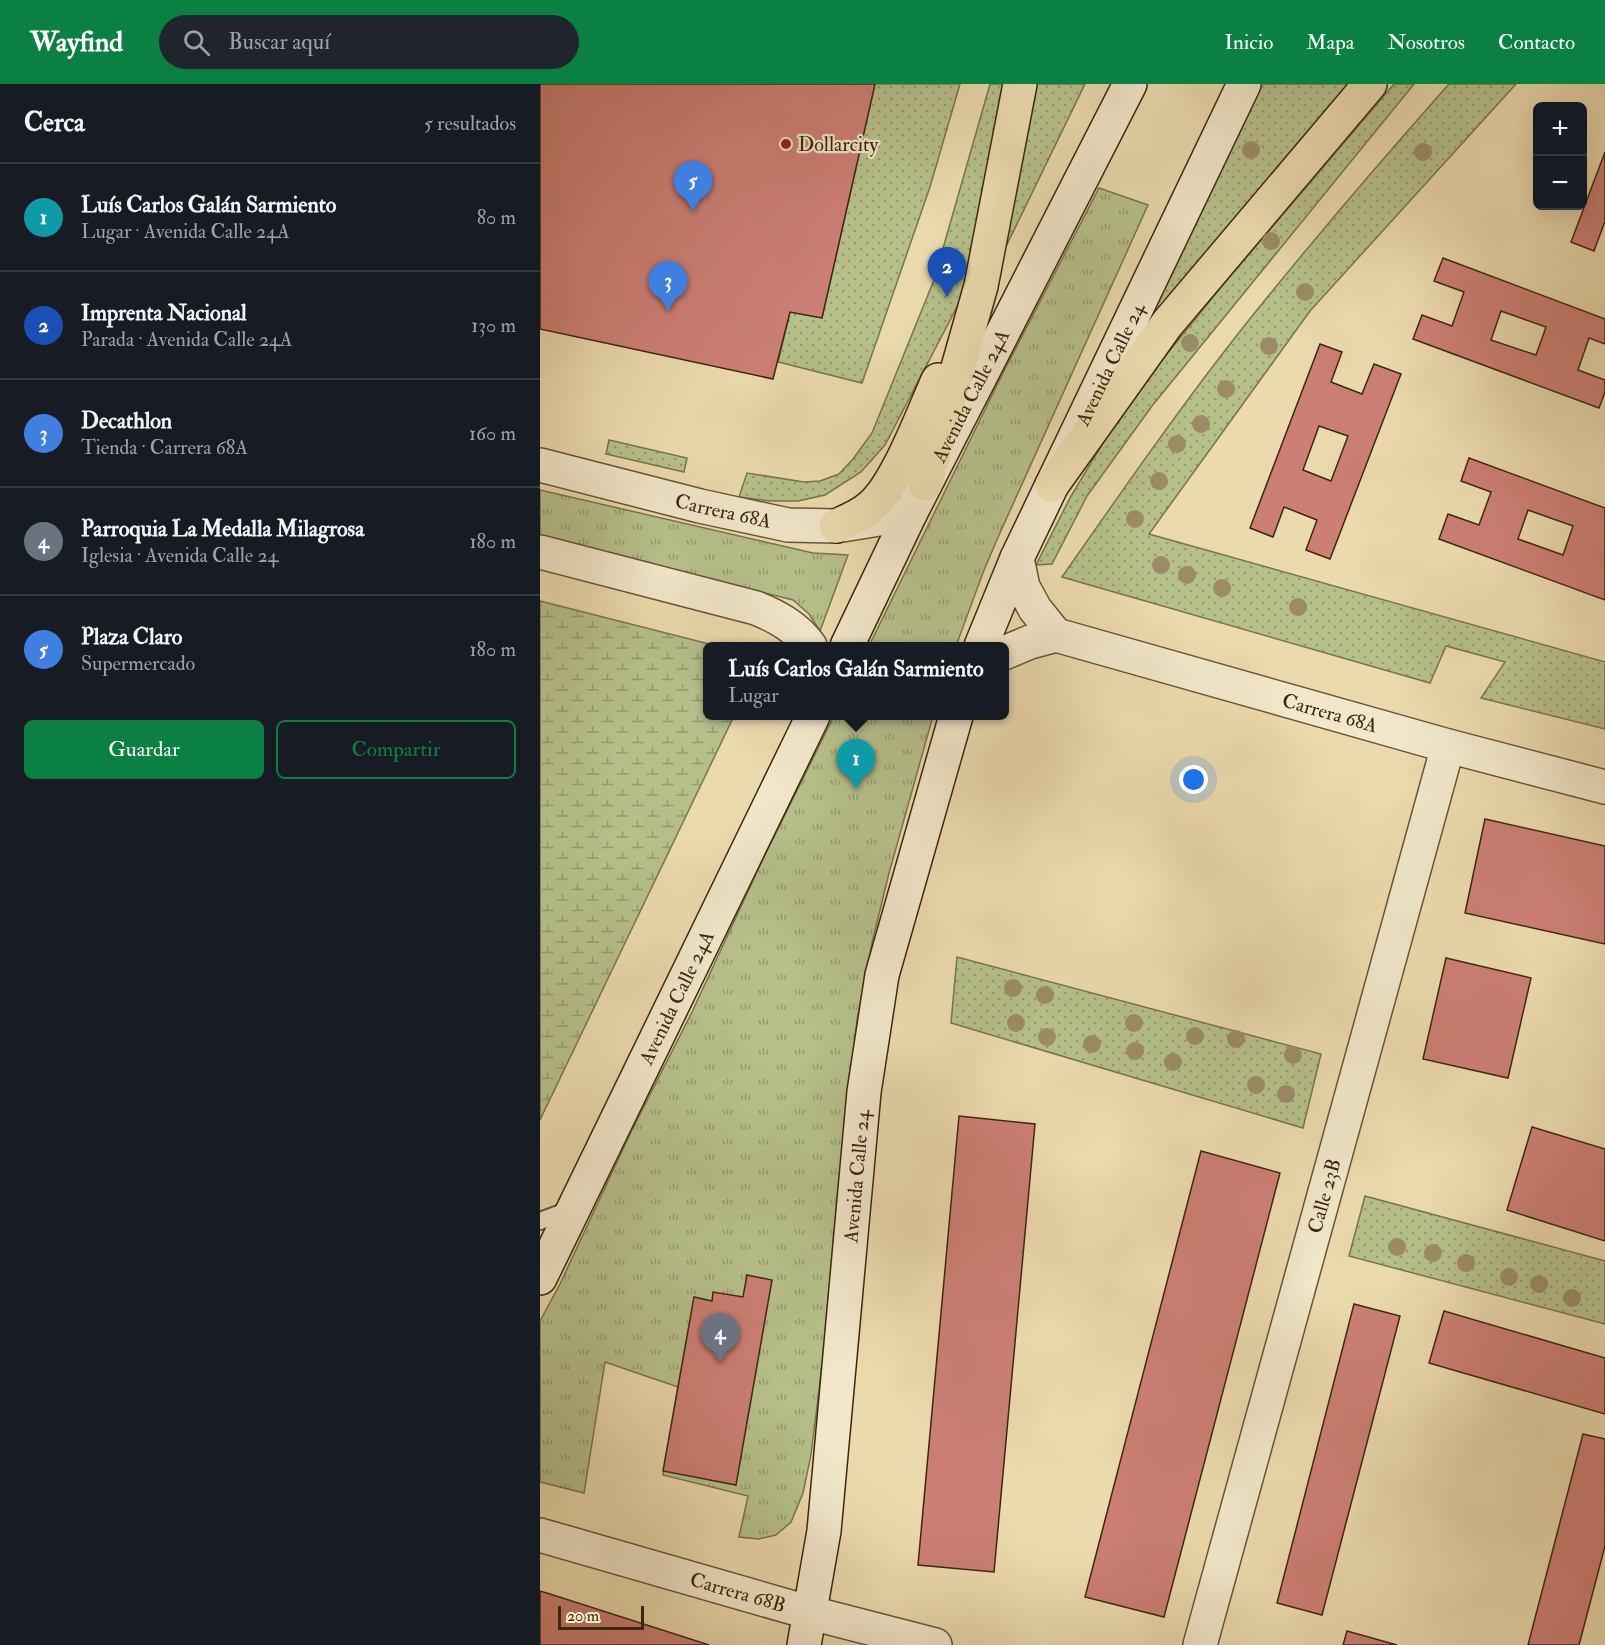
<!DOCTYPE html>
<html lang="es">
<head>
<meta charset="utf-8">
<style>
  body { margin:0; font-family:"IM FELL Double Pica",serif; background:#20242c; color:#f1f3f6 }
  .controls { position:absolute; right:18px; top:18px; display:grid; overflow:hidden; border-radius:9px; box-shadow:0 6px 24px #0002 }
  .controls button { width:54px; height:54px; display:grid; place-items:center; padding:0; border:0; border-bottom:2px solid #363941; background:#171b24; color:#f1f3f6; font:30px sans-serif }
  .scale { position:absolute; left:18px; bottom:15px; width:86px; box-sizing:border-box; padding-left:6px; border:3px solid #3c270f; border-top:0; font-size:16px; line-height:21px; white-space:nowrap; color:#3c270f; -webkit-text-stroke:4px #f2e7ca; paint-order:stroke }
  .you { position:absolute; left:654px; top:696px; width:21px; height:21px; margin:-15px; border:4px solid #fff; border-radius:50%; background:#1a73e8; box-shadow:0 0 0 9px #1a73e833 }
  .badge { display:grid; place-items:center; width:39px; height:39px; border-radius:50%; background:#0b8043; color:#fff; font-size:20px; font-weight:700 }
  .pin { position:absolute; translate:-50% -50px; filter:drop-shadow(0 2px 3px #0008) }
  .pin::after { content:''; position:absolute; top:32px; width:21px; height:18px; background:inherit; clip-path:polygon(0 0,100% 0,50% 100%) }
  .popup { position:absolute; left:163px; top:558px; width:306px; height:78px; box-sizing:border-box; display:grid; place-content:center; border-radius:9px; background:#171b24; filter:drop-shadow(0 2px 4px #0005); font-size:20px; white-space:nowrap; color:#9ea1a6 }
  .popup b { font-size:22px; color:#f1f3f6 }
  .popup::after { content:''; position:absolute; left:50%; top:100%; margin-left:-12px; border:12px solid transparent; border-top-color:#171b24 }
  .list { margin:0; padding:0; list-style:none }
  h2 { display:flex; justify-content:space-between; align-items:center; height:78px; margin:0; padding:0 24px; font-size:26px }
  h2 small { font-size:20px; font-weight:400; color:#9ea1a6 }
  .list li { display:grid; grid-template-columns:39px 1fr auto; gap:18px; align-items:center; box-sizing:border-box; height:108px; padding:0 24px; border-top:2px solid #363941 }
  .list b { display:block; font-size:22px; white-space:nowrap }
  .list p { margin:0; font-size:20px; white-space:nowrap; color:#9ea1a6 }
  .list em { font-size:20px; font-style:normal; color:#9ea1a6 }
  .actions { display:flex; gap:12px; padding:18px 24px }
  .actions a { flex:1; padding:14px 0; border:2px solid #0b8043; border-radius:9px; text-align:center; font-size:21px; color:#0b8043 }
  .actions .main { background:#0b8043; color:#fff }
  .icon { flex:none; width:33px; height:33px; fill:none; stroke:currentColor; stroke-width:2; stroke-linecap:round; stroke-linejoin:round }
  .map { position:relative; flex:none; width:1065px; height:1561px; overflow:hidden }
  header { display:flex; align-items:center; gap:36px; box-sizing:border-box; height:84px; padding:0 30px; background:#0b8043; color:#fff }
  header strong { font-size:28px }
  nav { display:flex; gap:33px; margin-inline-start:auto; font-size:21px }
  .search { width:420px; height:54px; background:#20242c; display:flex; align-items:center; gap:15px; box-sizing:border-box; padding:0 21px; border-radius:33px; color:#9ea1a6; font-size:22px }
  main { display:flex }
  aside { flex:1; background:#171b24 }
  .map>svg:first-child { display:block }
</style>
</head>
<body>
<header>
<strong>Wayfind</strong>
<div class="search"><svg class="icon" aria-label="search" viewBox="0 0 24 24"><circle cx="10" cy="10" r="6"/><path d="M15 15l6 6"/></svg>Buscar aquí</div>
<nav><a>Inicio</a><a>Mapa</a><a>Nosotros</a><a>Contacto</a></nav>
</header>
<main>
<aside>
<h2>Cerca<small>5 resultados</small></h2>
<ul class="list">
<li><span class="badge" style="background:#0f9aa8">1</span><div><b>Luís Carlos Galán Sarmiento</b><p>Lugar · Avenida Calle 24A</p></div><em>80 m</em></li>
<li><span class="badge" style="background:#1a4fb4">2</span><div><b>Imprenta Nacional</b><p>Parada · Avenida Calle 24A</p></div><em>130 m</em></li>
<li><span class="badge" style="background:#3f7fe0">3</span><div><b>Decathlon</b><p>Tienda · Carrera 68A</p></div><em>160 m</em></li>
<li><span class="badge" style="background:#6b7280">4</span><div><b>Parroquia La Medalla Milagrosa</b><p>Iglesia · Avenida Calle 24</p></div><em>180 m</em></li>
<li><span class="badge" style="background:#3f7fe0">5</span><div><b>Plaza Claro</b><p>Supermercado</p></div><em>180 m</em></li>
</ul>
<div class="actions"><a class="main">Guardar</a><a>Compartir</a></div>
</aside>
<div class="map">
<svg width="1065" height="1561" viewBox="0 0 1065 1561">
  <defs>
    <pattern id="grass-dots" width="8" height="8" patternUnits="userSpaceOnUse" patternTransform="scale(1.5)"><rect width="8" height="8" fill="#b6c08b"/><path d="M2 2h.1M6 6h.1" fill="none" stroke="#959c70" stroke-width="1.8" stroke-linecap="round"/></pattern>
    <pattern id="wetland-marsh" width="20" height="14" patternUnits="userSpaceOnUse" patternTransform="scale(1.5)"><rect width="20" height="14" fill="#b6c08b"/><path d="M1 5h8M5 5V1M11 12h8M15 12V8" fill="none" stroke="#959c70"/></pattern>
    <pattern id="park-tufts" width="24" height="20" patternUnits="userSpaceOnUse" patternTransform="scale(1.5)"><rect width="24" height="20" fill="#b6c08b"/><path d="M3 7l-1-3M5 7V3M7 7l1-3M15 17l-1-3M17 17v-4M19 17l1-3" fill="none" stroke="#959c70"/></pattern>
  </defs>
  <rect width="100%" height="100%" fill="#ebdaad"/>
  <filter id="stains"><feTurbulence type="fractalNoise" baseFrequency=".00333" numOctaves="4"/><feColorMatrix values="0 0 0 0 .2 0 0 0 0 .09 0 0 0 0 .02 0 0 0 .5 -.17"/></filter>
  <radialGradient id="worn" r=".72"><stop offset=".6" stop-color="#630" stop-opacity="0"/><stop offset="1" stop-color="#630" stop-opacity=".3"/></radialGradient>
  <path fill="url(#grass-dots)" stroke="#79744d" stroke-width="1.5" d="M335 0H420L390 103 322 299 238 278 250 228 282 234Z
    M450 0H471L431 196 345 361 321 388 285 411 258 417H230L199 413 207 389 264 398 280 397 299 390 313 375 332 349 394 196Z
    M490 0H545L457 181Z
    M720 0H812L594 263Z
    M854 0H874L612 322 547 412 512 480 496 481 531 412 587 319 687 196Z
    M909 0H976L770 227 609 450 1065 578V645L941 614 965 578 906 562 890 599 522 493C580 410 638 326 701 246 768 162 838 80 909 0Z
    M69 356 147 374 144 388 66 370Z
    M417 873 781 970 763 1044 411 939Z
    M825 1112 1065 1177V1240L809 1172Z"/>
  <path fill="url(#wetland-marsh)" stroke="#79744d" stroke-width="1.5" d="M0 517 177 562H168V632H194L0 1036Z"/>
  <path fill="url(#park-tufts)" stroke="#79744d" stroke-width="1.5" d="M559 104 608 121 459 451 444 486 416 562H329L464 287Z
    M0 406 273 469 308 471 280 547 269 530 253 516 0 452Z
    M294 632H393L349 789 332 859 317 936 298 1105 283 1273 271 1371 263 1409 251 1438 236 1451 219 1455 199 1453 208 1412 123 1391 138 1303 65 1278 44 1409 0 1398V1237L20 1200 91 1048 152 928 224 773Z"/>
  <path fill="#cc7f75" stroke="#3c270f" stroke-width="1.5" fill-rule="evenodd" d="M0 0H335L282 234 250 228 233 295 0 245Z
    M1065 68V137L1054 167 1031 158Z
    M903 174 1065 235V260L1049 254 1038 286 1065 296V308L1059 324 873 255 882 231 912 242 924 208 894 197ZM961 227 1006 243 996 271 951 256Z
    M780 260 802 268 791 298 822 310 834 280 861 290 790 475 766 466 777 436 744 423 733 453 710 444ZM779 342 808 352 791 397 763 386Z
    M929 374 1065 424V516L899 455 908 430 939 441 951 408 921 397ZM988 426 1033 442 1023 471 978 455Z
    M945 735 1065 762V860L925 829Z
    M906 874 991 894 968 994 883 975Z
    M419 1032 495 1040 454 1488 378 1481Z
    M992 1043 1065 1065V1157L967 1126Z
    M661 1067 740 1089 624 1533 545 1513Z
    M207 1191 232 1196 196 1401 123 1387 154 1213 172 1217 173 1208 203 1213Z
    M814 1220 860 1232 782 1531 737 1519Z
    M904 1227 1065 1274V1330L889 1279Z
    M1043 1350 1065 1355V1462L1039 1561H988Z
    M0 1507 10 1510 169 1561H0Z
    M807 1547 857 1561H803Z"/>
  <g fill="none" stroke-linecap="round" stroke-linejoin="round">
    <g stroke="#685436" stroke-width="20">
      <path id="service" d="M0 1137 32 1125"/>
    </g>
    <g stroke="#685436" stroke-width="36">
      <g id="minor">
        <path d="M477 474 483 503 495 525 516 551"/>
        <path id="s1" d="M464 569 490 558 516 551 908 662 1065 703"/>
        <path id="s2" d="M0 1451 271 1529 395 1561"/>
        <path id="s3" d="M660 1561 908 662"/>
      </g>
    </g>
    <g stroke="#685436" stroke-width="36">
      <g id="tertiary">
        <path id="s4" d="M0 381 160 422 248 441 296 442 370 430"/>
        <path d="M0 468 216 524C238 533 256 543 270 562"/>
      </g>
    </g>
    <g stroke="#3c270f" stroke-width="36">
      <g id="secondary">
        <path id="s5" d="M307 562 370 430 590 0"/>
        <path id="s6" d="M441 562 477 474 704 0"/>
        <path id="s7" d="M0 1194 273 632"/>
        <path id="s8" d="M264 1561 284 1447 324 1008 342 891 416 632"/>
      </g>
    </g>
    <g stroke="#3c270f" stroke-width="36">
      <path id="primary" d="M385 400 441 202 480 0
        M512 401 627 240 830 0
        M296 442C307 437 320 432 329 424 356 404 383 329 398 296"/>
    </g>
    <use href="#service" stroke="#f2e7ca" stroke-width="16"/>
    <use href="#minor" stroke="#f2e7ca" stroke-width="33"/>
    <use href="#tertiary" stroke="#f2e7ca" stroke-width="33"/>
    <use href="#secondary" stroke="#f2e7ca" stroke-width="33"/>
    <use href="#primary" stroke="#ebdaad" stroke-width="33"/>
  </g>
  <g fill="#9b8c67">
    <circle cx="711" cy="66" r="9"/>
    <circle cx="883" cy="68" r="9"/>
    <circle cx="731" cy="157" r="9"/>
    <circle cx="765" cy="208" r="9"/>
    <circle cx="650" cy="259" r="9"/>
    <circle cx="729" cy="262" r="9"/>
    <circle cx="686" cy="305" r="9"/>
    <circle cx="661" cy="340" r="9"/>
    <circle cx="637" cy="360" r="9"/>
    <circle cx="619" cy="397" r="9"/>
    <circle cx="595" cy="435" r="9"/>
    <circle cx="621" cy="481" r="9"/>
    <circle cx="647" cy="491" r="9"/>
    <circle cx="682" cy="504" r="9"/>
    <circle cx="758" cy="523" r="9"/>
    <circle cx="473" cy="904" r="9"/>
    <circle cx="505" cy="911" r="9"/>
    <circle cx="476" cy="939" r="9"/>
    <circle cx="594" cy="939" r="9"/>
    <circle cx="655" cy="952" r="9"/>
    <circle cx="507" cy="953" r="9"/>
    <circle cx="696" cy="955" r="9"/>
    <circle cx="552" cy="960" r="9"/>
    <circle cx="595" cy="967" r="9"/>
    <circle cx="753" cy="971" r="9"/>
    <circle cx="633" cy="978" r="9"/>
    <circle cx="716" cy="1001" r="9"/>
    <circle cx="746" cy="1010" r="9"/>
    <circle cx="857" cy="1163" r="9"/>
    <circle cx="893" cy="1169" r="9"/>
    <circle cx="926" cy="1179" r="9"/>
    <circle cx="969" cy="1193" r="9"/>
    <circle cx="999" cy="1200" r="9"/>
    <circle cx="1032" cy="1214" r="9"/>
  </g>
  <circle fill="#8f2418" stroke="#f2e7ca" stroke-width="2" cx="246" cy="60" r="6"/>
  <g text-anchor="middle" stroke-width="4.5" stroke-linejoin="round" paint-order="stroke">
    <g font-size="20" fill="#3c270f" stroke="#f2e7ca" text-anchor="start">
      <text x="258" y="67">Dollarcity</text>
    </g>
    <g font-size="20" fill="#3c270f" stroke="#f2e7ca">
      <text dy="7" stroke="none"><textPath href="#s6" startOffset="310">Avenida Calle 24</textPath></text>
      <text dy="7" stroke="none"><textPath href="#s5" startOffset="279">Avenida Calle 24A</textPath></text>
      <text dy="7" stroke="none"><textPath href="#s4" startOffset="189">Carrera 68A</textPath></text>
      <text dy="7" stroke="none"><textPath href="#s1" startOffset="340">Carrera 68A</textPath></text>
      <text dy="7" stroke="none"><textPath href="#s7" startOffset="312">Avenida Calle 24A</textPath></text>
      <text dy="7" stroke="none"><textPath href="#s8" startOffset="472">Avenida Calle 24</textPath></text>
      <text dy="7" stroke="none"><textPath href="#s3" startOffset="466">Calle 23B</textPath></text>
      <text dy="7" stroke="none"><textPath href="#s2" startOffset="206">Carrera 68B</textPath></text>
    </g>
  </g>
  <rect width="100%" height="100%" filter="url(#stains)"/>
  <rect width="100%" height="100%" fill="url(#worn)"/>
</svg>
<div class="controls">
<button>+</button>
<button>−</button>
</div>
<div class="scale">20 m</div>
<div class="you"></div>
<div class="pin badge" style="left:316px;top:705px;background:#0f9aa8">1</div>
<div class="popup"><b>Luís Carlos Galán Sarmiento</b>Lugar</div>
<div class="pin badge" style="left:407px;top:213px;background:#1a4fb4">2</div>
<div class="pin badge" style="left:128px;top:227px;background:#3f7fe0">3</div>
<div class="pin badge" style="left:180px;top:1279px;background:#6b7280">4</div>
<div class="pin badge" style="left:153px;top:127px;background:#3f7fe0">5</div>
</div>
</main>
</body>
</html>
